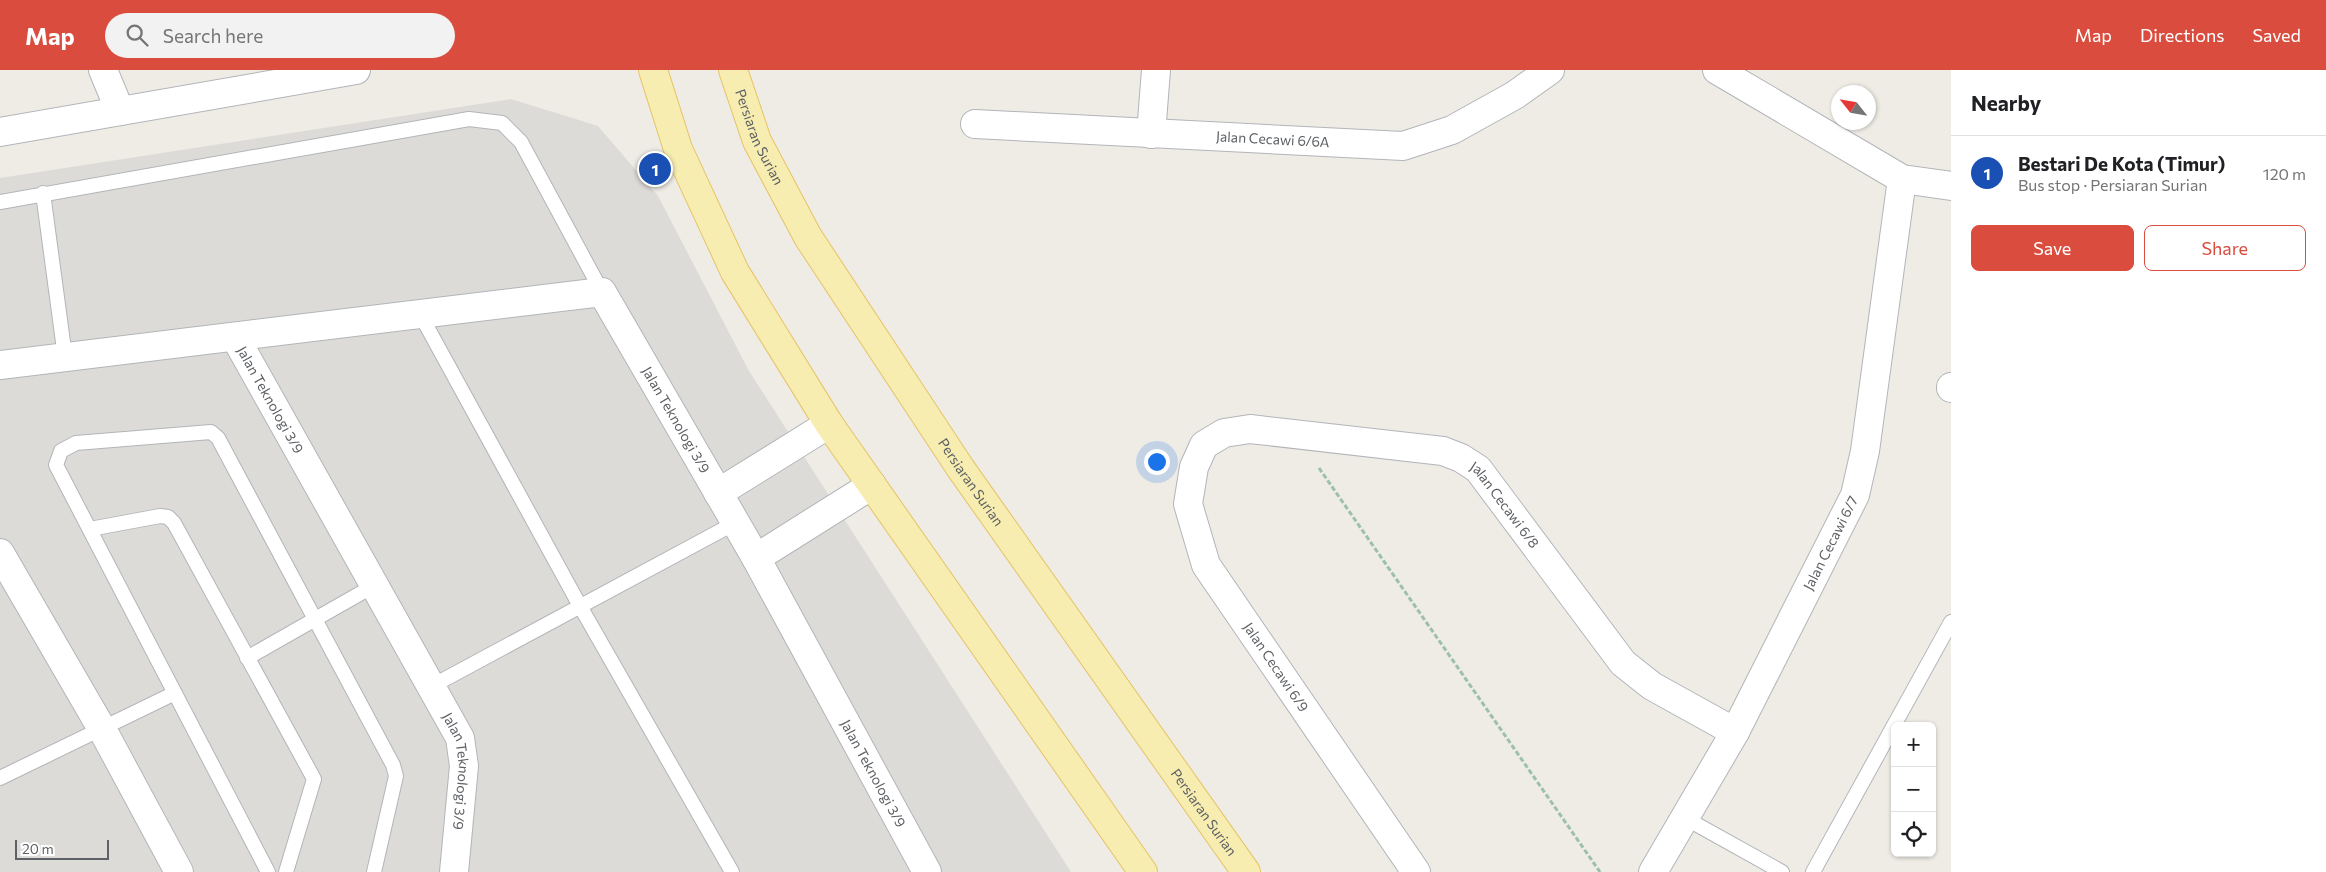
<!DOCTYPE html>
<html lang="en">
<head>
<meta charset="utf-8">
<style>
  body { margin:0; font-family:Commissioner,sans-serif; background:#f2f2f2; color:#202124 }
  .controls { position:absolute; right:15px; bottom:15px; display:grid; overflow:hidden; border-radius:8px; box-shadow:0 1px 4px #0004 }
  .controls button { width:45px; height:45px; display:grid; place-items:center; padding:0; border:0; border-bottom:1px solid #e0e0e0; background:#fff; color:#202124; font:25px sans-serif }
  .compass { position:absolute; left:1831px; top:15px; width:45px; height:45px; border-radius:50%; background:#fff; box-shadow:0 1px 4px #0004; rotate:301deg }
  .scale { position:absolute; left:15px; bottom:12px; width:94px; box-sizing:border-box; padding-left:5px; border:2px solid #5d6064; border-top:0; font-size:14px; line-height:18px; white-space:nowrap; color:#5d6064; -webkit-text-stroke:4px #fff; paint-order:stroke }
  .you { position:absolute; left:1156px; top:391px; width:18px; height:18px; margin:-12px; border:4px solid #fff; border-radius:50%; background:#1a73e8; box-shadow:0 0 0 8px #1a73e833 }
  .badge { display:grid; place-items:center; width:32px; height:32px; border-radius:50%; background:#da4c3e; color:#fff; font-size:16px; font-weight:700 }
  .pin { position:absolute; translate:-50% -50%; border:2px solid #fff; box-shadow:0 1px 5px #0006 }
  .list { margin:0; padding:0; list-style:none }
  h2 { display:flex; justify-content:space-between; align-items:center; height:65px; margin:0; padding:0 20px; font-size:21px }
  h2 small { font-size:16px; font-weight:400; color:#757577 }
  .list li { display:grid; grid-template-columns:32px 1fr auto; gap:15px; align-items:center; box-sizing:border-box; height:75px; padding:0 20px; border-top:1px solid #e0e0e0 }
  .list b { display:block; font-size:19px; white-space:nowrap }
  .list p { margin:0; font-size:16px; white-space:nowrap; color:#757577 }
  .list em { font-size:16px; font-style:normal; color:#757577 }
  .actions { display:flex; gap:10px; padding:15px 20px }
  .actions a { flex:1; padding:11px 0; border:1px solid #da4c3e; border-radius:8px; text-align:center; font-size:18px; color:#da4c3e }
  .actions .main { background:#da4c3e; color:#fff }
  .icon { flex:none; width:28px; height:28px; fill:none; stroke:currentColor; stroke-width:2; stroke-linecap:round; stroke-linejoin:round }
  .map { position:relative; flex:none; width:1951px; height:802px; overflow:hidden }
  header { display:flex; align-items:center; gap:30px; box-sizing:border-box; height:70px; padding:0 25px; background:#da4c3e; color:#fff }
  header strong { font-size:24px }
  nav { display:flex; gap:28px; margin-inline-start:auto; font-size:18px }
  .search { width:350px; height:45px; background:#f2f2f2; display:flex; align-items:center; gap:12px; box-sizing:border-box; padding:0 18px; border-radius:28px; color:#757577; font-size:19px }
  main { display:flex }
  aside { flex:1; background:#fff }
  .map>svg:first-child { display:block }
</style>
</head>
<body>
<header>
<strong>Map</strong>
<div class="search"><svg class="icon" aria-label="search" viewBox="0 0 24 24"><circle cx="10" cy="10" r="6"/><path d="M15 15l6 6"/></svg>Search here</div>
<nav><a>Map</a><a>Directions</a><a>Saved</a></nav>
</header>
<main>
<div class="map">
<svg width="1951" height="802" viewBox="0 0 1951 802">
  <rect width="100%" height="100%" fill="#eeece5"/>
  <path fill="#dddbd7" d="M511 29 598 56 658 126 749 301 1071 802H0V108Z"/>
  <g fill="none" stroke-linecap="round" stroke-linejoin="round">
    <g stroke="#b2b5b9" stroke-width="16">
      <path id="lane" d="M43 123 65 287
        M0 132 469 49 502 53 521 72 602 222
        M420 244 580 536 732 802
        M90 459 160 446 168 447 174 453 314 709 286 802
        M247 588 375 515
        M432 616 735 453
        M0 708 175 623
        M1685 748 1782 802
        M268 802 56 395 61 381 76 373 211 362 218 368 393 695 396 706 374 802
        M1813 802 1951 552"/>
    </g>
    <g stroke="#b2b5b9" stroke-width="30">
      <g id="street">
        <path d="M103 0 120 41"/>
        <path d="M1717 0 1902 109 1951 116"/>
        <path id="s1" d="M975 54 1403 76 1452 60 1515 25 1550 0"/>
        <path d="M0 62 356 0"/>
        <path d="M1151 64 1156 0"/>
        <path id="s2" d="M235 267 460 668 464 696 454 802"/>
        <path id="s3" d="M0 295 602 222 756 488 927 802"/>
        <path d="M1951 317V318"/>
        <path d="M718 423 829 354"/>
        <path d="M0 483 102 659 179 802"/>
        <path d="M756 488 872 415"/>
        <path id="s4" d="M1416 802 1206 495 1188 434 1194 397 1204 375 1224 363 1250 359 1443 381 1461 388 1478 399 1623 593 1652 616 1735 662"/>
        <path id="s5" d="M1653 802 1735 662 1855 425 1865 381 1902 109"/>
      </g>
    </g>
    <g stroke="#e5c366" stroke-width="30">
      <g id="primary">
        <path d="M653 0 678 79 735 202 829 354 1143 802"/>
        <path id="s6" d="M733 0 757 71 808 167 961 399 1246 802"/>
      </g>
    </g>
    <path stroke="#9cc1a7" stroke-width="3" stroke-dasharray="5 2.5" stroke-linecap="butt" d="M1319 398 1600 802"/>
    <use href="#lane" stroke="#fff" stroke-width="14"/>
    <use href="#street" stroke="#fff" stroke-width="28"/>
    <use href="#primary" stroke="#f8edb0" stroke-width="28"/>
  </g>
  <g text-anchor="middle" stroke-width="4" stroke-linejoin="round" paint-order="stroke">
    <g font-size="14" fill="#5d6064" stroke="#fff">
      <text dy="5" stroke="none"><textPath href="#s6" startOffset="72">Persiaran Surian</textPath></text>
      <text dy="5" stroke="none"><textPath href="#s1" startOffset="298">Jalan Cecawi 6/6A</textPath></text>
      <text dy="5" stroke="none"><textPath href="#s2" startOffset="72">Jalan Teknologi 3/9</textPath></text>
      <text dy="5" stroke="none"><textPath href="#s3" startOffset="754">Jalan Teknologi 3/9</textPath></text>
      <text dy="5" stroke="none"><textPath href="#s6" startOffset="478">Persiaran Surian</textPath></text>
      <text dy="5" stroke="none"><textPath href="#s4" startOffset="825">Jalan Cecawi 6/8</textPath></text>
      <text dy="5" stroke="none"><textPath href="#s5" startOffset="374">Jalan Cecawi 6/7</textPath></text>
      <text transform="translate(1276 597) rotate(56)" y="5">Jalan Cecawi 6/9</text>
      <text dy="5" stroke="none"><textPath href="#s2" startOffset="492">Jalan Teknologi 3/9</textPath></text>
      <text dy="5" stroke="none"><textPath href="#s3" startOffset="1159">Jalan Teknologi 3/9</textPath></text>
      <text dy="5" stroke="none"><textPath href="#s6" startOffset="882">Persiaran Surian</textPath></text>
    </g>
  </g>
</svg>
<div class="controls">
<button>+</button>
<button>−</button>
<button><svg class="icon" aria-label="locate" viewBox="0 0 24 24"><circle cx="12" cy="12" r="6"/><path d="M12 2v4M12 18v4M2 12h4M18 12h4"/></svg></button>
</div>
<svg class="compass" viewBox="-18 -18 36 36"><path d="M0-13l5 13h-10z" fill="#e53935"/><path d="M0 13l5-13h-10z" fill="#757577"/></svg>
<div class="scale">20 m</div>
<div class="you"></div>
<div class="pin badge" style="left:655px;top:99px;background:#1a4fb4">1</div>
</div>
<aside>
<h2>Nearby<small></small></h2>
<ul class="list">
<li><span class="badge" style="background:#1a4fb4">1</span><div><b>Bestari De Kota (Timur)</b><p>Bus stop · Persiaran Surian</p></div><em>120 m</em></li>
</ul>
<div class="actions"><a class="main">Save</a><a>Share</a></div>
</aside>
</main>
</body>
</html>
